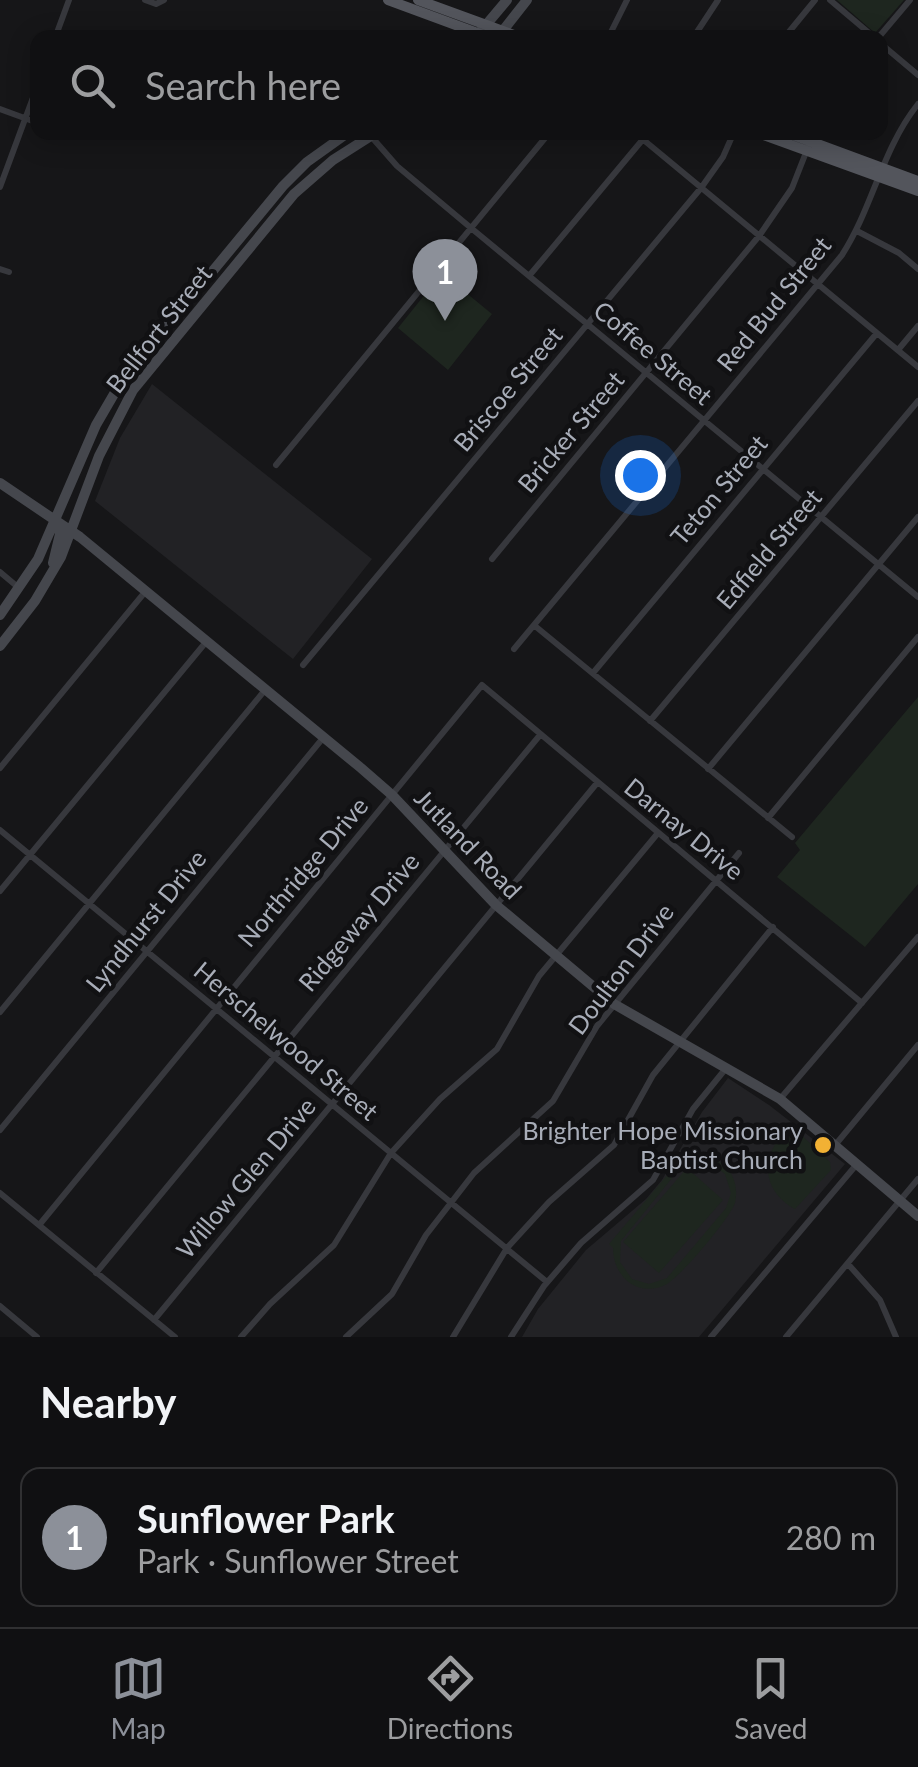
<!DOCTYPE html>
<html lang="en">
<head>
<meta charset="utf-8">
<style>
  body { margin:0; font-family:Lato,sans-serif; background:#19191b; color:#f1f3f6 }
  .you { position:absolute; left:640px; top:475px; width:35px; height:35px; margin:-25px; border:8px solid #fff; border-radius:50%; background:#1a73e8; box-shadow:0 0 0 15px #1a73e833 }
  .badge { display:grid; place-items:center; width:65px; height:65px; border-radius:50%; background:#8c9099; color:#fff; font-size:32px; font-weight:700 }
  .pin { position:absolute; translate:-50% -82px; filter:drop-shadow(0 2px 5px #0008) }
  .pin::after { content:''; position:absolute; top:52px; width:35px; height:30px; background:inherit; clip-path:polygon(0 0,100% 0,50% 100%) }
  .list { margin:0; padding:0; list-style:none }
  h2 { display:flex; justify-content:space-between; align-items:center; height:130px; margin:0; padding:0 40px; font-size:42px }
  h2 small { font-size:32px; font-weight:400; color:#9c9d9f }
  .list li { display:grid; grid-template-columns:65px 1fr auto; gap:30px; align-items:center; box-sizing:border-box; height:140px; margin:0 20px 20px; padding:0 20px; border:2px solid #303032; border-radius:20px }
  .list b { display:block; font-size:38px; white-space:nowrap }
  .list p { margin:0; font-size:32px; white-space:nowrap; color:#9c9d9f }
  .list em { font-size:32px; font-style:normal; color:#9c9d9f }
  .icon { flex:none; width:55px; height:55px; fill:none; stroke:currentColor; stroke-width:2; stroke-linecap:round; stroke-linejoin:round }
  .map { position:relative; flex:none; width:918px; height:1337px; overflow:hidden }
  .search { position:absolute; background:#101012; box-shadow:0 5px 25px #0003; left:30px; right:30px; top:30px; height:110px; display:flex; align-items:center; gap:25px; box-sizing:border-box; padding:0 35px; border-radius:20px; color:#9c9d9f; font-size:38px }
  .sheet { height:290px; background:#101012 }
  nav { display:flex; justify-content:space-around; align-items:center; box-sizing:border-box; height:140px; border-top:2px solid #303032; background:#101012; font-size:28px; color:#9c9d9f }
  nav a { display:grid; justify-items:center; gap:5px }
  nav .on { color:#8c9099 }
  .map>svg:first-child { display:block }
</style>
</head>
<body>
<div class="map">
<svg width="918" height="1337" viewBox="0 0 918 1337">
  <rect width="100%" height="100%" fill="#161618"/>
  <path fill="#222225" d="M152 384 372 559 293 659 95 501 120 438Z
    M728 1078 769 1105 845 1164 699 1337H522L538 1309 586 1250 646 1199 662 1180 702 1112Z"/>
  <path fill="#1e261f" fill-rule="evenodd" d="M837 0H904L875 33Z
    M442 273 492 314 448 370 398 328Z
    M918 697V884L865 947 777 877 800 850 795 843Z
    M794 1128 830 1162 831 1170 795 1209C759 1190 759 1147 794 1128Z
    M685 1154 690 1158C703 1155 715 1157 726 1167 735 1176 738 1190 735 1203 730 1218 680 1278 665 1285 637 1298 613 1276 613 1248L609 1244ZM695 1162 710 1163 725 1174 731 1193 726 1208 667 1278 649 1284 632 1279 620 1262 621 1241 677 1172Z
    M687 1168 723 1200 659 1273 623 1242Z"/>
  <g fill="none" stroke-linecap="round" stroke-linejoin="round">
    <path stroke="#37383d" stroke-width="6" d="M145 0 156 4 164 0
      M830 0 875 38
      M55 38 69 0
      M608 38 627 0
      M693 38 718 0
      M784 38 815 0
      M878 38 910 0
      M880 43 918 75
      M0 109 38 123
      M634 132 918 367
      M369 134 397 166 471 228 918 597
      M0 187 38 84
      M857 231 899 253 918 269
      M0 269 9 272
      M529 276 649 132
      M898 350 918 326
      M276 465 550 132
      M492 559 759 236 792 188 814 132
      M0 572 19 588
      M535 626 792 837
      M514 649 842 255C873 207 882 149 918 104
      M303 665 701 188 723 157 734 132
      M593 673 877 333
      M650 721 918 401
      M0 768 145 592
      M708 769 918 517
      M768 818 918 637
      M0 830 547 1282
      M0 891 206 642
      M0 1012 265 690
      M780 1099 918 937
      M0 1130 323 738
      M836 1144 918 1045
      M0 1193 175 1337
      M40 1224 482 685 862 1003
      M848 1264 880 1300 896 1337
      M96 1273 540 735
      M0 1306 37 1337
      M154 1320 597 783
      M241 1337 270 1304 334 1245 391 1153 440 1099 497 1049 539 976 658 833
      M346 1337 392 1294 426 1235 474 1173 553 1101 597 1026 739 853
      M453 1337 507 1248 549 1202 614 1145 653 1075 773 927
      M511 1337 544 1286 581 1243 653 1180 693 1109 727 1067
      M711 1337 857 1164
      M786 1337 918 1179"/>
    <path stroke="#45474d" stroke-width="10" d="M475 38 507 0
      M497 38 527 0
      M0 483 80 537 361 768 392 795 496 905 614 1004 780 1099 918 1216
      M53 563 60 534 57 521
      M0 615 38 559 96 425 121 382 283 186 307 162 349 132
      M0 646 35 601 61 557 99 456 133 390 294 194 333 160 377 132"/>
    <path stroke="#53555c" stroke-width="10" d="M388 0 491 38
      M418 0 522 38
      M755 132 918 191
      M785 132 918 181"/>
  </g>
  <circle fill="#f2b134" stroke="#111113" stroke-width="4" cx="823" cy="1145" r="10"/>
  <g text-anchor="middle" stroke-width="9" stroke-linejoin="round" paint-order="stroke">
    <g font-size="25" fill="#a8adb8" stroke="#111113">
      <text transform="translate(774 304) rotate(-51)" y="9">Red Bud Street</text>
      <text transform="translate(159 329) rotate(-52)" y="9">Bellfort Street</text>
      <text transform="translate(653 353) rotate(40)" y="9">Coffee Street</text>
      <text transform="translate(508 389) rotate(-50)" y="9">Briscoe Street</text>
      <text transform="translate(571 432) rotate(-50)" y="9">Bricker Street</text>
      <text transform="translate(719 490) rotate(-50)" y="9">Teton Street</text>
      <text transform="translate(769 549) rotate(-50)" y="9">Edfield Street</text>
      <text transform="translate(684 829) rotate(39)" y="9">Darnay Drive</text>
      <text transform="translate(468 844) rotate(46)" y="9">Jutland Road</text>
      <text transform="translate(303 872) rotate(-50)" y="9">Northridge Drive</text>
      <text transform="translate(146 921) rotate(-51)" y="9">Lyndhurst Drive</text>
      <text transform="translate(359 922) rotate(-50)" y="9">Ridgeway Drive</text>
      <text transform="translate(621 969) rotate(-53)" y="9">Doulton Drive</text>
      <text transform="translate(286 1041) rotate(40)" y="9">Herschelwood Street</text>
      <text transform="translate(246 1178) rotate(-50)" y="9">Willow Glen Drive</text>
    </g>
    <g font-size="25" fill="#a8adb8" stroke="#111113" text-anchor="end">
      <text x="803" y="1140">Brighter Hope Missionary<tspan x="803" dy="29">Baptist Church</tspan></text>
    </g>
  </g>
</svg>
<div class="you"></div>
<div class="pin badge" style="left:445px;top:321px">1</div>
<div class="search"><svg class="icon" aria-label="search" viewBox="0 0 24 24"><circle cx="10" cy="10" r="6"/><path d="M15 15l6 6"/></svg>Search here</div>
</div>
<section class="sheet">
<h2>Nearby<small></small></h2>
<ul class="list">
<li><span class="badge">1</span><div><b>Sunflower Park</b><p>Park · Sunflower Street</p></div><em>280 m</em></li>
</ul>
</section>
<nav>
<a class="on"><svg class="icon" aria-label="map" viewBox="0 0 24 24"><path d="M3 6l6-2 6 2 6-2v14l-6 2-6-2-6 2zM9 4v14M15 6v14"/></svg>Map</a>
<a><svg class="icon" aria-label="directions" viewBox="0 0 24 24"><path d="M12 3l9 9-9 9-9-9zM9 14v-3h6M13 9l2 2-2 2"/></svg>Directions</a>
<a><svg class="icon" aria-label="saved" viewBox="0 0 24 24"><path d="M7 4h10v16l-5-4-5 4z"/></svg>Saved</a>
</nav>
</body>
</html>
